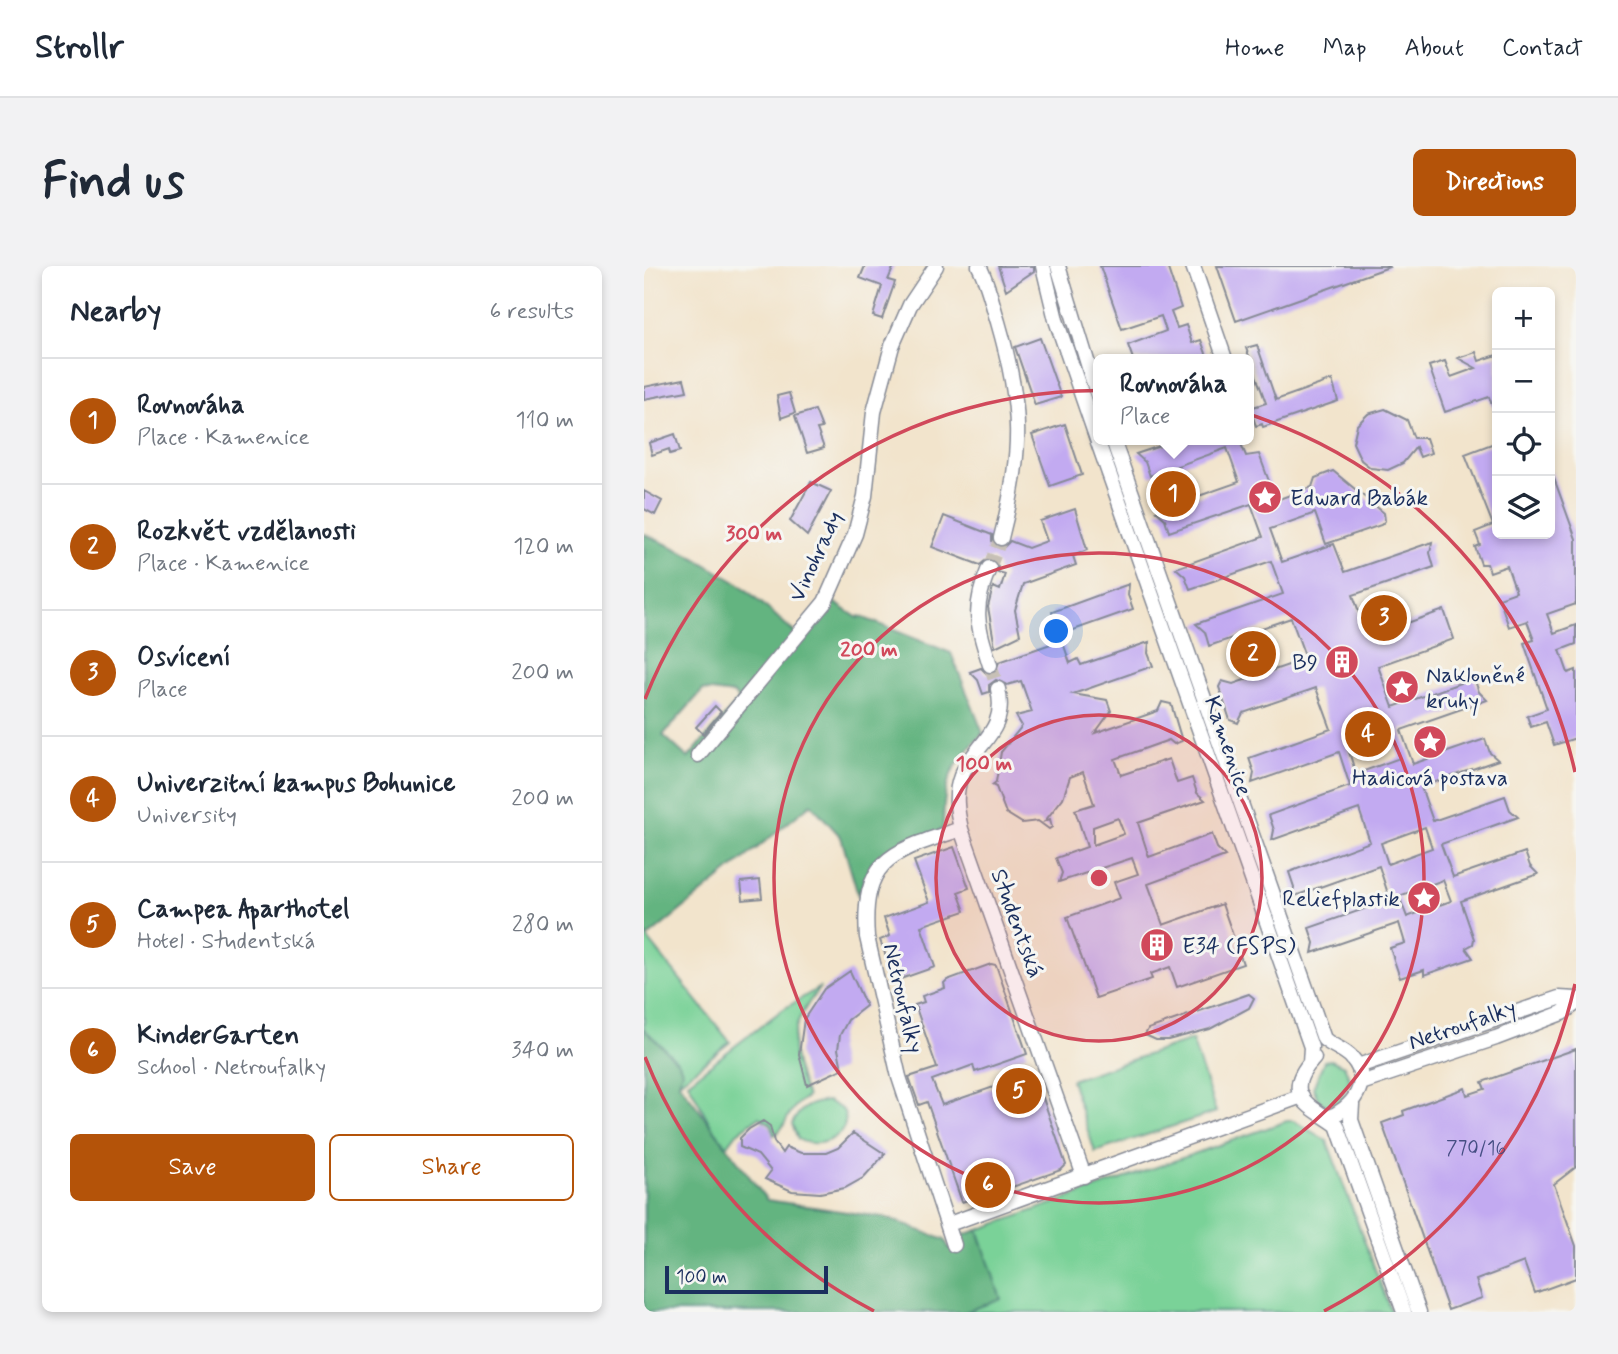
<!DOCTYPE html>
<html lang="en">
<head>
<meta charset="utf-8">
<style>
  body { margin:0; font-family:Mynerve,sans-serif; background:#f2f2f3; color:#1f2937 }
  .controls { position:absolute; right:21px; top:21px; display:grid; overflow:hidden; border-radius:10px; box-shadow:0 4px 10px #0003 }
  .controls button { width:63px; height:63px; display:grid; place-items:center; padding:0; border:0; border-bottom:2px solid #e0e1e3; background:#fff; color:#1f2937; font:35px sans-serif }
  .scale { position:absolute; left:21px; bottom:18px; width:163px; box-sizing:border-box; padding-left:7px; border:4px solid #1b2f5e; border-top:0; font-size:19px; line-height:24px; white-space:nowrap; color:#1b2f5e; -webkit-text-stroke:5px #f6f6f2; paint-order:stroke }
  .you { position:absolute; left:413px; top:366px; width:24px; height:24px; margin:-18px; border:5px solid #fff; border-radius:50%; background:#1a73e8; box-shadow:0 0 0 10px #1a73e833 }
  .badge { display:grid; place-items:center; width:46px; height:46px; border-radius:50%; background:#b45309; color:#fff; font-size:23px; font-weight:700 }
  .pin { position:absolute; translate:-50% -50%; border:4px solid #fff; box-shadow:0 2px 7px #0006 }
  .popup { position:absolute; left:449px; top:88px; width:161px; height:91px; box-sizing:border-box; display:grid; place-content:center; border-radius:10px; background:#fff; filter:drop-shadow(0 2px 5px #0005); font-size:23px; white-space:nowrap; color:#747a83 }
  .popup b { font-size:26px; color:#1f2937 }
  .popup::after { content:''; position:absolute; left:50%; top:100%; margin-left:-14px; border:14px solid transparent; border-top-color:#fff }
  .list { margin:0; padding:0; list-style:none }
  h2 { display:flex; justify-content:space-between; align-items:center; height:91px; margin:0; padding:0 28px; font-size:30px }
  h2 small { font-size:23px; font-weight:400; color:#747a83 }
  .list li { display:grid; grid-template-columns:46px 1fr auto; gap:21px; align-items:center; box-sizing:border-box; height:126px; padding:0 28px; border-top:2px solid #e0e1e3 }
  .list b { display:block; font-size:26px; white-space:nowrap }
  .list p { margin:0; font-size:23px; white-space:nowrap; color:#747a83 }
  .list em { font-size:23px; font-style:normal; color:#747a83 }
  .actions { display:flex; gap:14px; padding:21px 28px }
  .actions a { flex:1; padding:16px 0; border:2px solid #b45309; border-radius:10px; text-align:center; font-size:24px; color:#b45309 }
  .actions .main { background:#b45309; color:#fff }
  .icon { flex:none; width:38px; height:38px; fill:none; stroke:currentColor; stroke-width:2; stroke-linecap:round; stroke-linejoin:round }
  .map { position:relative; flex:none; width:932px; height:1046px; overflow:hidden; border-radius:10px }
  header { display:flex; align-items:center; gap:42px; box-sizing:border-box; height:98px; padding:0 35px; background:#fff; border-bottom:2px solid #e0e1e3 }
  header strong { font-size:33px }
  nav { display:flex; gap:38px; margin-inline-start:auto; font-size:24px }
  .intro { display:flex; align-items:center; justify-content:space-between; box-sizing:border-box; height:168px; padding:0 42px }
  h1 { margin:0; font-size:49px }
  .button { padding:18px 32px; border-radius:10px; background:#b45309; color:#fff; font-size:24px; font-weight:700 }
  main { display:flex; gap:42px; padding:0 42px }
  aside { flex:1; background:#fff; border-radius:10px; box-shadow:0 4px 10px #0003 }
  .map>svg:first-child { display:block }
</style>
</head>
<body>
<header>
<strong>Strollr</strong>
<nav><a>Home</a><a>Map</a><a>About</a><a>Contact</a></nav>
</header>
<div class="intro"><h1>Find us</h1><a class="button">Directions</a></div>
<main>
<aside>
<h2>Nearby<small>6 results</small></h2>
<ul class="list">
<li><span class="badge">1</span><div><b>Rovnováha</b><p>Place · Kamenice</p></div><em>110 m</em></li>
<li><span class="badge">2</span><div><b>Rozkvět vzdělanosti</b><p>Place · Kamenice</p></div><em>120 m</em></li>
<li><span class="badge">3</span><div><b>Osvícení</b><p>Place</p></div><em>200 m</em></li>
<li><span class="badge">4</span><div><b>Univerzitní kampus Bohunice</b><p>University</p></div><em>200 m</em></li>
<li><span class="badge">5</span><div><b>Campea Aparthotel</b><p>Hotel · Studentská</p></div><em>280 m</em></li>
<li><span class="badge">6</span><div><b>KinderGarten</b><p>School · Netroufalky</p></div><em>340 m</em></li>
</ul>
<div class="actions"><a class="main">Save</a><a>Share</a></div>
</aside>
<div class="map">
<svg width="932" height="1046" viewBox="0 0 932 1046">
  <rect width="100%" height="100%" fill="#f6f6f2"/>
  <filter id="ink" filterUnits="userSpaceOnUse"><feTurbulence type="fractalNoise" baseFrequency=".0143" numOctaves="2"/><feDisplacementMap in="SourceGraphic" scale="14" xChannelSelector="R" yChannelSelector="G"/><feConvolveMatrix kernelMatrix="1 2 1 2 8 2 1 2 1" color-interpolation-filters="sRGB"/></filter>
  <filter id="wash" filterUnits="userSpaceOnUse"><feTurbulence type="fractalNoise" baseFrequency=".00686" numOctaves="4" result="noise"/><feDisplacementMap in="SourceGraphic" scale="28" xChannelSelector="R" yChannelSelector="G"/><feGaussianBlur stdDeviation="1.57" result="paint"/><feColorMatrix in="noise" values="0 0 0 0 0 0 0 0 0 0 0 0 0 0 0 0 0 1.4 0 .05"/><feComposite in="paint" operator="in"/></filter>
  <g filter="url(#wash)">
    <rect width="100%" height="100%" fill="#f2e4cc"/>
    <path fill="#7ad298" stroke="#4a807b" stroke-width="2" d="M0 668 86 776 34 817 38 805 35 797 0 763Z
      M176 721C143 765 143 780 163 831 140 845 145 860 130 869L127 858 115 851 93 867 83 880 66 858 44 816 138 744Z
      M548 774 572 846 451 886 427 814Z
      M687 794 700 800 706 813 695 838 681 839 675 835 669 822 680 795Z
      M184 835 199 844C211 870 173 885 154 873L148 858C156 841 166 837 184 835Z
      M643 855H650L683 875 747 1046H321L337 1040 339 978 334 964Z"/>
    <path fill="#63b480" stroke="#3f726f" stroke-width="2" fill-rule="evenodd" d="M0 268 44 288 97 319 158 373 185 333 214 352 215 350 307 387 339 467C305 505 300 510 299 563L229 594 214 629 197 571 167 538 4 671 0 668ZM59 424 90 428 95 434 44 492 19 469Z
      M0 763 35 797 38 805 35 817 123 934 243 952 301 974 305 982 317 978 316 970 334 964 357 1033 321 1046H0Z"/>
    <g id="blocks">
      <path fill="#c2aaf1" fill-rule="evenodd" d="M221 0H250L244 14 251 16 238 53 229 50 238 20 216 12Z
        M354 0H390V5L362 24Z
        M456 0H523L537 42 527 46 533 62 542 59 548 77 557 74 564 93H489L484 79 522 65 517 50 478 63Z
        M573 0H744L745 1 592 55Z
        M396 72 417 131 391 139 371 81Z
        M613 79 632 134 688 114 694 135 619 161 618 158 612 160 606 142 622 137 602 82Z
        M832 86 835 95 853 89V151L845 131 801 146 785 100 801 95 807 111 832 102 814 92Z
        M40 113 43 125 0 133V121Z
        M145 127 151 147 137 152 133 130Z
        M741 143 763 154 770 172H782L787 187 776 191 772 181 759 197 744 204 727 202 717 194 709 177 713 159 724 148Z
        M171 144 178 162 173 163 180 182 163 187 151 150Z
        M421 158 438 209 406 220 388 169Z
        M31 168 36 185 26 188 25 183 8 189 5 177Z
        M534 174H604L597 178 602 190 615 188 626 218 613 222 619 239 668 221 671 212 689 205 740 247 741 255 737 259 682 278 671 247 626 263 638 296 690 278 701 306 788 276 786 287 790 301 709 329 724 371 800 344 810 373 734 400 749 441 830 412 835 426 843 434 757 464 769 498 841 473 846 487 854 494 777 521 789 555 861 530 866 544 874 551 797 578 809 611 881 586 886 600 894 608 817 635 830 673 829 678 822 682 829 692 780 709V704L756 712 746 682 761 677 755 657 668 687 670 677 665 662 746 634 735 600 648 631 650 621 645 606 726 576 715 543 628 574 630 564 625 549 706 520 695 486 608 517 610 507 605 492 687 463 672 422 599 447 594 457 586 454 575 421 578 415 589 418 662 393 647 352 565 380 561 366 552 358 639 328 627 295 546 323 541 310 532 302 619 271 607 238 525 266 521 253 512 245 595 216 583 182 506 210 501 196 492 188ZM748 468 756 492 712 508 704 483ZM781 561 788 582 744 598 737 577ZM799 614 807 635 763 651 755 630Z
        M853 176V268H906L907 204 932 273V338L903 348 910 367 932 359V378L916 384 924 407 932 404V472L910 479 902 456 887 461 883 450 903 443 880 377 890 374 883 355 865 361 855 332 872 326 863 300 846 306 843 298H837L831 281 836 279 831 266 849 259 821 188Z
        M167 216 187 225 163 270 146 255Z
        M0 225 18 235 11 249 0 243Z
        M431 243 443 284 429 290 432 299 379 318 371 344 376 369 351 381 344 341 349 321 356 324 361 308 354 306V300L349 293H343L336 299 288 281 300 250 348 269V275L354 281H360L366 275 384 282 403 275 396 255Z
        M485 318 484 329 489 343 424 366 421 357 412 360 408 346Z
        M418 374 426 397 434 393 437 399 505 376 504 387 509 400 429 428 463 434 467 445 451 467 514 445 518 436 527 438 538 475 530 478 525 474 471 493 477 509 525 493 533 517 548 512 553 527 561 534 494 557 505 591 568 568 573 582 581 590 504 618 519 659 578 638 599 698 533 721 526 701 506 708 508 713 452 732 423 651 476 632 470 616 494 608 488 592 415 616 418 607 412 592 443 581 431 544 450 538 439 506 426 511 419 532 401 555 406 553 408 561 405 563 394 555 378 557 362 547 352 521 348 519 352 516 357 486 378 460 372 450 388 446 377 415 363 419 352 414 345 419V426L339 428 334 414 326 406 337 402 343 408H350L355 396ZM474 552 480 568 449 579V561Z
        M71 440 77 446 59 468 52 461Z
        M310 581 325 622 314 626 321 645 277 660 291 701 251 715 236 674 246 670 240 652 285 636 270 595Z
        M116 614 118 632 99 634 97 616Z
        M347 698 352 699 383 788 331 806 329 799 288 814 298 839 384 809H391L422 899 417 904 325 936 324 934 318 936 283 836 275 839 265 811 293 802 271 739 280 736 278 730 301 722 300 717 303 714Z
        M206 705 222 740 204 754 196 769 194 783 198 803 163 819 155 788 160 753 180 723Z
        M605 728 610 732 605 742 566 763 524 774H512L501 769 504 763Z
        M932 783V901L910 918 932 980V1012L891 1027 880 996 832 1014 838 1032 804 1044 738 857 760 849 759 845 821 822 823 829 841 823 838 816Z
        M119 855 126 860 130 876 138 887 142 881 157 887H182L194 882 209 867 241 888 219 912 201 922 176 927 148 925 121 913 127 905 114 889 96 881V872L105 863Z"/>
    </g>
  </g>
  <g filter="url(#ink)">
    <use href="#blocks" fill-opacity="0" stroke="#868a95" stroke-width="2"/>
    <g fill="none" stroke-linecap="round" stroke-linejoin="round">
      <path stroke="#c7c0b6" stroke-width="14" stroke-dasharray="14 7" stroke-linecap="butt" d="M345 302 357 272
        M346 399 354 423"/>
      <g stroke="#868a95" stroke-width="17">
        <path id="minor" d="M335 0C344 17 348 37 354 56 379 142 379 186 357 272
          M399 0 412 54 455 179 667 781 666 797
          M414 0 454 131
          M549 0 581 93
          M469 174 680 773C689 781 700 783 708 792 730 816 707 844 683 852
          M345 302C328 343 333 358 346 399
          M354 423C364 466 332 476 317 510 310 528 313 545 317 563L440 910
          M54 489 181 336 211 268 221 230 230 146 248 80 266 39 292 0
          M670 792C635 830 667 840 693 859L760 1046
          M714 800 915 732 932 733
          M717 817 852 772 918 747 932 737
          M708 838 707 854 775 1046
          M305 958 658 830
          M310 979 255 811 223 671C217 590 251 585 317 563"/>
      </g>
      <use href="#minor" stroke="#fff" stroke-width="14"/>
    </g>
  </g>
  <circle cx="455" cy="612" r="163" fill="#d1495b" fill-opacity=".12"/>
  <g fill="none" stroke="#d1495b" stroke-width="3.5">
    <circle cx="455" cy="612" r="163"/>
    <circle cx="455" cy="612" r="325"/>
    <path d="M931 718A488 488 0 0 1 680 1045M230 1045A488 488 0 0 1 1 791M1 433A488 488 0 0 1 931 506"/>
  </g>
  <defs>
    <g id="sight-disc" transform="scale(1.75)"><circle r="9.5" fill="#d1495b" stroke="#f6f6f2"/><path d="M0-6L1.8-2.2L6-1.7L2.9 1.2L3.7 5.4L0 3.3L-3.7 5.4L-2.9 1.2L-6-1.7L-1.8-2.2Z" fill="#fff"/></g>
    <g id="building-disc" transform="scale(1.75)"><circle r="9.5" fill="#d1495b" stroke="#f6f6f2"/><path d="M-4-6H4V6H1V3H-1V6H-4ZM-2.5-4.3h1.7v1.8h-1.7ZM.8-4.3h1.7v1.8H.8ZM-2.5-1h1.7V.8h-1.7ZM.8-1h1.7V.8H.8Z" fill="#fff"/></g>
  </defs>
  <g fill-rule="evenodd">
    <use href="#sight-disc" x="621" y="231"/>
    <use href="#building-disc" x="698" y="396"/>
    <use href="#sight-disc" x="758" y="421"/>
    <use href="#sight-disc" x="786" y="476"/>
    <use href="#sight-disc" x="780" y="632"/>
    <use href="#building-disc" x="513" y="679"/>
  </g>
  <g text-anchor="middle" stroke-width="6" stroke-linejoin="round" paint-order="stroke">
    <g font-size="19" fill="#454e83">
      <text x="832" y="888">770/16</text>
    </g>
    <g font-size="23" fill="#1b2f5e" stroke="#f6f6f2" text-anchor="start">
      <text x="646" y="239">Edward Babák</text>
      <text x="674" y="404" text-anchor="end">B9</text>
      <text x="782" y="416">Nakloněné<tspan x="782" dy="26">kruhy</tspan></text>
      <text x="786" y="519" text-anchor="middle">Hadicová postava</text>
      <text x="756" y="640" text-anchor="end">Reliefplastik</text>
      <text x="538" y="687">E34 (FSPS)</text>
    </g>
    <g font-size="23" fill="#1b2f5e" stroke="#f6f6f2">
      <text transform="translate(171 290) rotate(-65)" y="8">Vinohrady</text>
      <text transform="translate(585 480) rotate(71)" y="8">Kamenice</text>
      <text transform="translate(374 657) rotate(70)" y="8">Studentská</text>
      <text transform="translate(260 732) rotate(77)" y="8">Netroufalky</text>
      <text transform="translate(818 758) rotate(-19)" y="8">Netroufalky</text>
    </g>
  </g>
  <circle cx="455" cy="612" r="10" fill="#d1495b" stroke="#f6f6f2" stroke-width="3.5"/>
  <g font-size="21" text-anchor="middle" font-weight="bold" fill="#d1495b" stroke="#f6f6f2" stroke-width="6" stroke-linejoin="round" paint-order="stroke">
    <text x="110" y="274">300 m</text>
    <text x="225" y="390">200 m</text>
    <text x="340" y="504">100 m</text>
  </g>
</svg>
<div class="controls">
<button>+</button>
<button>−</button>
<button><svg class="icon" aria-label="locate" viewBox="0 0 24 24"><circle cx="12" cy="12" r="6"/><path d="M12 2v4M12 18v4M2 12h4M18 12h4"/></svg></button>
<button><svg class="icon" aria-label="layers" viewBox="0 0 24 24"><path d="M12 4l9 5-9 5-9-5zM3 14l9 5 9-5"/></svg></button>
</div>
<div class="scale">100 m</div>
<div class="you"></div>
<div class="pin badge" style="left:529px;top:228px">1</div>
<div class="popup"><b>Rovnováha</b>Place</div>
<div class="pin badge" style="left:609px;top:388px">2</div>
<div class="pin badge" style="left:740px;top:352px">3</div>
<div class="pin badge" style="left:724px;top:468px">4</div>
<div class="pin badge" style="left:375px;top:825px">5</div>
<div class="pin badge" style="left:344px;top:919px">6</div>
</div>
</main>
</body>
</html>
